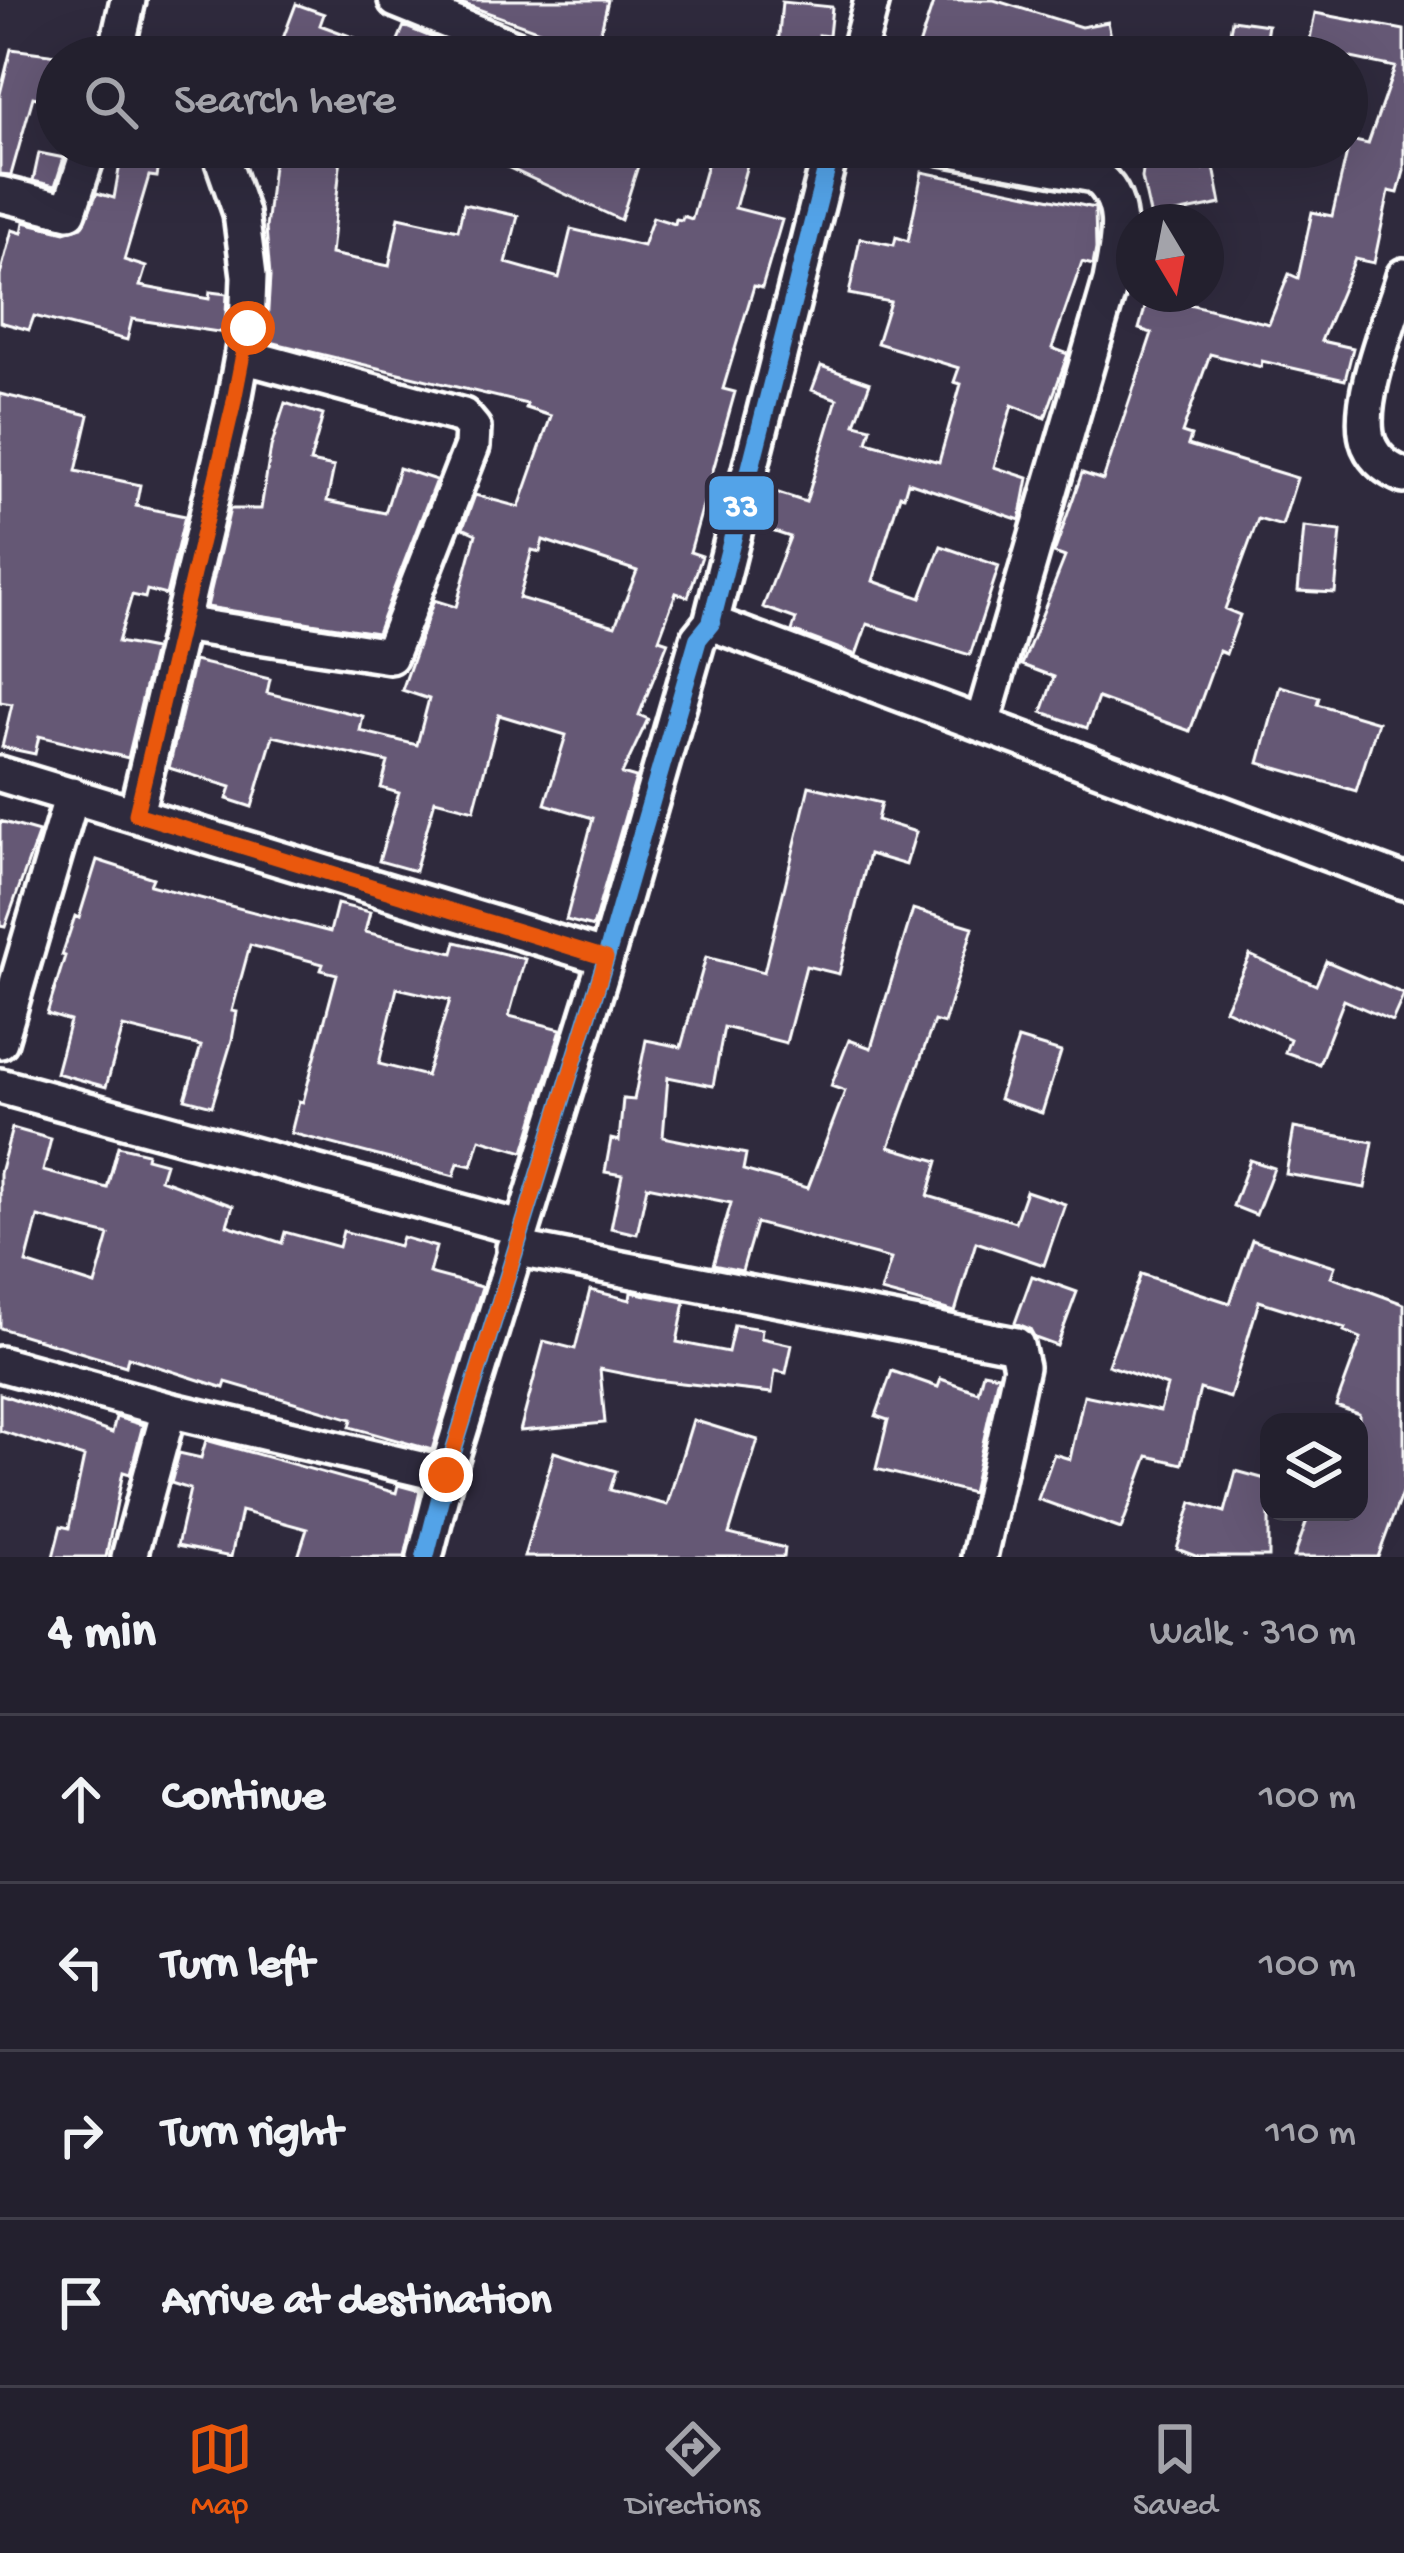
<!DOCTYPE html>
<html lang="en">
<head>
<meta charset="utf-8">
<style>
  body { margin:0; font-family:"Gochi Hand",sans-serif; background:#2f2d3a; color:#f1f3f6 }
  .controls { position:absolute; right:36px; bottom:36px; display:grid; overflow:hidden; border-radius:24px; box-shadow:0 12px 48px #0002 }
  .controls button { width:108px; height:108px; display:grid; place-items:center; padding:0; border:0; border-bottom:3px solid #403e4a; background:#23202e; color:#f1f3f6; font:60px sans-serif }
  .compass { position:absolute; left:1116px; top:204px; width:108px; height:108px; border-radius:50%; background:#23202e; box-shadow:0 12px 48px #0002; rotate:170deg }
  .stop { position:absolute; width:36px; height:36px; margin:-27px; border:9px solid #ea580c; border-radius:50%; background:#fff }
  .stop.end { background:#ea580c; border-color:#fff; box-shadow:0 3px 12px #0008 }
  .list { margin:0; padding:0; list-style:none }
  h2 { display:flex; justify-content:space-between; align-items:center; height:156px; margin:0; padding:0 48px; font-size:51px }
  h2 small { font-size:39px; font-weight:400; color:#a3a3aa }
  .list li { display:grid; grid-template-columns:78px 1fr auto; gap:36px; align-items:center; box-sizing:border-box; height:168px; padding:0 48px; border-top:3px solid #403e4a }
  .list b { display:block; font-size:45px; white-space:nowrap }
  .list em { font-size:39px; font-style:normal; color:#a3a3aa }
  .icon { flex:none; width:66px; height:66px; fill:none; stroke:currentColor; stroke-width:2; stroke-linecap:round; stroke-linejoin:round }
  .map { position:relative; flex:none; width:1404px; height:1557px; overflow:hidden }
  .search { position:absolute; background:#23202e; box-shadow:0 12px 48px #0002; left:36px; right:36px; top:36px; height:132px; display:flex; align-items:center; gap:30px; box-sizing:border-box; padding:0 42px; border-radius:66px; color:#a3a3aa; font-size:45px }
  .sheet { height:828px; background:#23202e }
  nav { display:flex; justify-content:space-around; align-items:center; box-sizing:border-box; height:168px; border-top:3px solid #403e4a; background:#23202e; font-size:33px; color:#a3a3aa }
  nav a { display:grid; justify-items:center; gap:6px }
  nav .on { color:#ea580c }
  .map>svg:first-child { display:block }
</style>
</head>
<body>
<div class="map">
<svg width="1404" height="1557" viewBox="0 0 1404 1557">
  <rect width="100%" height="100%" fill="#2f2a3d"/>
  <filter id="ink" filterUnits="userSpaceOnUse"><feTurbulence type="fractalNoise" baseFrequency=".00833" numOctaves="2"/><feDisplacementMap in="SourceGraphic" scale="24" xChannelSelector="R" yChannelSelector="G"/><feConvolveMatrix kernelMatrix="1 2 1 2 8 2 1 2 1" color-interpolation-filters="sRGB"/></filter>
  <g filter="url(#ink)">
    <path fill="#655875" stroke="#fff" stroke-width="3" fill-rule="evenodd" d="M462 0H608L598 44 542 32 461 3Z
      M934 0H994L1081 27 1108 22 1115 57H933L917 52Z
      M782 2 832 7 829 36 819 35 817 57H777Z
      M296 4 324 14 320 25 393 52 404 26 480 57H276Z
      M1315 13 1404 30V171L1398 193 1389 191 1374 263 1355 259 1321 341 1353 348 1345 380 1262 361 1261 367 1210 354 1182 433 1191 436 1188 445 1297 478 1282 526 1258 519 1225 609 1240 615 1226 654 1219 651 1190 731 1098 698 1087 728 1042 712 1054 677 1022 665 1065 557 1054 553 1082 473 1103 480 1152 333 1139 329 1149 294 1269 324 1289 274 1298 278 1312 212 1332 216 1350 140 1368 144 1395 67 1308 49Z
      M1232 20 1268 25 1263 57H1226Z
      M11 49 57 55V103L33 97 11 175 0 174V94Z
      M123 147H162L157 177 149 176 124 260 146 267 140 286 209 299 210 292 227 294 225 333 132 319 127 340 34 316 29 330 0 322V275L12 230 22 233 24 222 65 232 82 227 97 193 114 198Z
      M275 147H342L331 254 389 266 399 217 458 230 464 204 518 216 506 263 559 278 571 229 643 246 653 217 675 224 676 219 682 220 683 216 692 219 712 147H752L735 208 782 220 762 288 754 286 723 389 735 392 690 552 702 556 688 597 676 593 659 639 668 642 639 715 648 719 622 774 636 778 593 927 566 920 593 818 545 804 566 735 499 715 474 810 435 800 415 871 379 861 399 793 381 788 388 762 273 736 252 807 227 799 231 787 169 768 194 661 270 679 267 693 363 716 360 731 417 745 429 699 402 690 434 600 456 607 476 534 463 528 475 495 519 507 551 416 526 408 527 404 266 341 270 277 266 228ZM543 540 637 571 615 626 519 598 532 550 540 552Z
      M464 147H644L621 220Z
      M1146 147H1202L1203 169 1214 167 1221 204 1151 218 1142 178Z
      M39 153 64 158 55 186 33 181Z
      M922 172 1095 208 1096 249 1093 265 1082 262 1052 348 1068 354 1045 418 1012 405 994 467 1028 478 1020 520 908 482 904 496 900 495 873 581 921 598 941 546 999 566 970 655 867 624 856 655 792 631 796 619 763 607 790 537 763 528 775 492 806 502 837 399 812 390 821 366 870 383 855 424 871 428 867 442 939 462 961 384 954 382 959 368 877 343 890 302 849 294 860 238 894 245 896 237 908 241Z
      M0 394 89 415 76 471 140 485 136 506 185 516 166 595 147 590 145 598 132 595 118 642 154 649 128 758 39 736 35 754 2 747 12 704 0 702Z
      M285 403 323 415 310 462 334 467 327 501 385 513 399 468 436 480 377 633 207 607 230 509H261L271 447Z
      M1304 527 1341 531 1335 593 1298 591Z
      M1280 686 1319 697 1317 704 1378 722 1356 791 1259 763Z
      M809 786 881 803 877 820 916 832 906 865 869 854 839 974 806 966 786 1043 724 1027 713 1086 668 1077 663 1137 746 1154 743 1170 808 1188 845 1091 831 1086 849 1040 871 1048 913 909 973 927 944 1024 934 1021 889 1147 938 1161 928 1196 1015 1222 1026 1191 1065 1204 1044 1265 976 1242 955 1312 881 1292 891 1259 756 1223 742 1271 713 1265 731 1203 647 1186 637 1234 611 1228 622 1175 605 1172 611 1139 619 1141 623 1099 634 1100 646 1040 681 1047 706 957 764 972Z
      M0 821 39 832 5 927 0 926Z
      M97 860 153 878 150 885 330 932 337 904 370 912 365 932 453 953 456 942 525 959 509 1016 561 1029 524 1152 480 1139 472 1166 458 1163 454 1176 291 1133 299 1101 303 1102 337 974 321 970 323 964 250 945 232 1011 237 1012 232 1040 212 1106 185 1099 201 1046 123 1027 106 1087 56 1073 70 1021 47 1014 65 956 62 955 75 916 79 918ZM397 988 450 1000 426 1076 379 1064Z
      M1250 955 1316 985 1326 961 1404 994 1392 1021 1344 1000 1319 1064 1285 1052 1290 1039 1225 1009Z
      M1018 1039 1061 1052 1042 1113 999 1099Z
      M12 1128 51 1139 43 1171 107 1188 118 1146 147 1153 146 1158 165 1163 160 1179 233 1206 227 1225 282 1243 285 1232 339 1247 343 1231 399 1246 402 1237 436 1247 429 1273 482 1287 432 1450 350 1427 352 1419 226 1382 224 1388 128 1357 126 1366 0 1328V1173ZM38 1217 109 1235 95 1285 26 1263Z
      M1294 1128 1373 1142 1365 1188 1286 1174Z
      M1250 1160 1274 1168 1256 1215 1233 1206Z
      M1252 1240 1335 1266 1331 1277 1404 1304V1487L1378 1557H1294L1310 1512H1359V1414L1336 1406 1361 1338 1344 1331 1345 1328 1259 1301 1230 1398 1200 1389 1182 1464 1148 1456 1121 1529 1038 1499 1054 1454 1070 1459 1084 1395 1160 1411 1167 1386 1108 1365 1141 1274 1230 1303Z
      M1032 1276 1077 1292 1057 1346 1035 1338 1030 1329 1015 1323Z
      M590 1290 630 1300 631 1292 685 1302 677 1342 728 1352 734 1325 762 1329 761 1338 792 1345 786 1373 775 1371 772 1393 655 1380 600 1369 605 1423 520 1431 544 1341 575 1349Z
      M892 1371 938 1387 941 1379 978 1392 983 1372 998 1375 972 1493 876 1469 888 1420 876 1416Z
      M0 1394 112 1433 116 1417 143 1425 130 1474 123 1472 106 1557H53L61 1526 69 1528 84 1457 0 1431Z
      M693 1420 758 1440 729 1534 785 1548 784 1557H524L554 1452 616 1471 610 1490 667 1505Z
      M206 1440 396 1493 398 1485 420 1491 405 1557H298L307 1529 241 1511 231 1557 177 1546 190 1489 171 1483 179 1453 201 1458Z
      M1236 1471 1269 1480V1557H1198L1177 1549 1192 1502 1225 1512Z"/>
    <g fill="none" stroke-linecap="round" stroke-linejoin="round">
      <g stroke="#fff" stroke-width="42">
        <path id="minor" d="M396 0 536 57
          M115 57 128 0
          M857 57 872 0
          M942 147 1094 175C1130 200 1118 243 1111 281L982 724
          M0 194 69 211 90 147
          M1404 276C1392 316 1353 406 1369 445 1376 461 1388 469 1404 476
          M711 623 1404 882
          M181 624 390 656 472 446 473 428 463 416 243 356
          M0 774 606 958
          M136 814 233 406 247 329 249 276 241 213 218 147
          M0 1041 72 795
          M0 1086 520 1228
          M514 1248 1016 1345 1021 1367 979 1557
          M0 1364 169 1410 446 1475
          M129 1557 169 1410
          M425 1557 446 1475 606 958 698 639 711 623 832 147"/>
      </g>
      <use href="#minor" stroke="#2f2a3d" stroke-width="33"/>
      <g stroke="#2f2a3d" stroke-width="27">
        <path id="bus-1" d="M425 1557 446 1475 606 958 698 639 711 623 832 147"/>
      </g>
      <use href="#bus-1" stroke="#53a3e8" stroke-width="18"/>
    </g>
  </g>
  <g fill="none" stroke-linecap="round" stroke-linejoin="round" filter="url(#ink)">
    <path stroke="#ea580c" stroke-width="15" d="M248 328 233 406 136 814 606 958 446 1475"/>
  </g>
  <rect stroke="#2f2a3d" stroke-width="4.5" x="707" y="474" width="69" height="58" rx="12" fill="#53a3e8"/>
  <g font-size="33" text-anchor="middle" font-weight="bold" fill="#fff">
    <text x="741" y="515">33</text>
  </g>
</svg>
<div class="controls">
<button><svg class="icon" aria-label="layers" viewBox="0 0 24 24"><path d="M12 4l9 5-9 5-9-5zM3 14l9 5 9-5"/></svg></button>
</div>
<svg class="compass" viewBox="-18 -18 36 36"><path d="M0-13l5 13h-10z" fill="#e53935"/><path d="M0 13l5-13h-10z" fill="#a3a3aa"/></svg>
<div class="stop" style="left:248px;top:328px"></div>
<div class="stop end" style="left:446px;top:1475px"></div>
<div class="search"><svg class="icon" aria-label="search" viewBox="0 0 24 24"><circle cx="10" cy="10" r="6"/><path d="M15 15l6 6"/></svg>Search here</div>
</div>
<section class="sheet">
<h2>4 min<small>Walk · 310 m</small></h2>
<ul class="list">
<li><svg class="icon" aria-label="ahead" viewBox="0 0 24 24"><path d="M12 20V5M6 11l6-6 6 6"/></svg><div><b>Continue</b></div><em>100 m</em></li>
<li><svg class="icon" aria-label="left" viewBox="0 0 24 24"><path d="M17 20v-9H6M10 6l-5 5 5 5"/></svg><div><b>Turn left</b></div><em>100 m</em></li>
<li><svg class="icon" aria-label="right" viewBox="0 0 24 24"><path d="M7 20v-9h11M14 6l5 5-5 5"/></svg><div><b>Turn right</b></div><em>110 m</em></li>
<li><svg class="icon" aria-label="arrive" viewBox="0 0 24 24"><path d="M6 21V4h12l-3 4 3 4H6"/></svg><div><b>Arrive at destination</b></div></li>
</ul>
</section>
<nav>
<a class="on"><svg class="icon" aria-label="map" viewBox="0 0 24 24"><path d="M3 6l6-2 6 2 6-2v14l-6 2-6-2-6 2zM9 4v14M15 6v14"/></svg>Map</a>
<a><svg class="icon" aria-label="directions" viewBox="0 0 24 24"><path d="M12 3l9 9-9 9-9-9zM9 14v-3h6M13 9l2 2-2 2"/></svg>Directions</a>
<a><svg class="icon" aria-label="saved" viewBox="0 0 24 24"><path d="M7 4h10v16l-5-4-5 4z"/></svg>Saved</a>
</nav>
</body>
</html>
